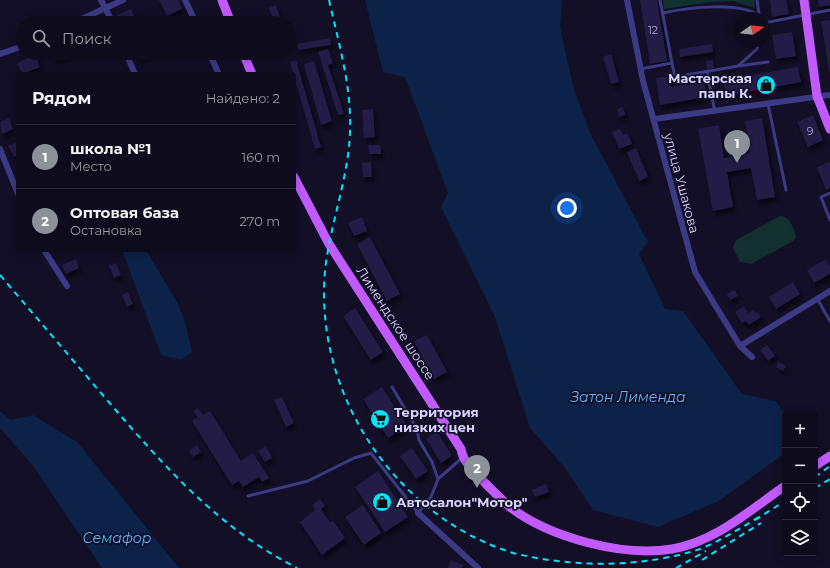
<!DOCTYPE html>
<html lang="ru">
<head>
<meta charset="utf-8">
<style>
  body { margin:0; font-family:Montserrat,sans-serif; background:#171425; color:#f1f3f6 }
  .controls { position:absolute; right:12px; bottom:12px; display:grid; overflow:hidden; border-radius:4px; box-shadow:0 2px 10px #0003 }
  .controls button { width:36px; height:36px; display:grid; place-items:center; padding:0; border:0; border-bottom:1px solid #2e2b3b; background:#0e0b1c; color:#f1f3f6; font:20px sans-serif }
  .compass { position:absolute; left:734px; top:12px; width:36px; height:36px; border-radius:50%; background:#0e0b1c; box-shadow:0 2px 10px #0003; rotate:76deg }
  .you { position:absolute; left:567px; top:208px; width:14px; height:14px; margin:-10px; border:3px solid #fff; border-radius:50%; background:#1a73e8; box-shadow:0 0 0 6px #1a73e833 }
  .badge { display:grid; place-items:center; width:26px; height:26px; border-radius:50%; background:#8c9099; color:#fff; font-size:13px; font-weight:700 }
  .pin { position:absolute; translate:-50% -33px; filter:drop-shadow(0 1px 2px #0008) }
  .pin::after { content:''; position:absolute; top:21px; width:14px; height:12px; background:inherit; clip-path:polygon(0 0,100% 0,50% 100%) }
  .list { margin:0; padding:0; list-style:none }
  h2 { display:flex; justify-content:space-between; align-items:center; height:52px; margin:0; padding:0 16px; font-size:17px }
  h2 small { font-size:13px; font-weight:400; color:#9b9ba3 }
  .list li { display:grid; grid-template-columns:26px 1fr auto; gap:12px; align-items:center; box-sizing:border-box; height:64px; padding:0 16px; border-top:1px solid #2e2b3b }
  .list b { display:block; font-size:15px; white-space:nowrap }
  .list p { margin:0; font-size:13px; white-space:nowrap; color:#9b9ba3 }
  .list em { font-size:13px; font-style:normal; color:#9b9ba3 }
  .icon { flex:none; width:22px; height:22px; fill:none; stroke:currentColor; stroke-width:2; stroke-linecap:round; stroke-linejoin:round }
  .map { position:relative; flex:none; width:830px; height:568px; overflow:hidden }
  .search { position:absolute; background:#0e0b1c; box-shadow:0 2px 10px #0003; left:16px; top:16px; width:280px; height:44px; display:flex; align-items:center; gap:10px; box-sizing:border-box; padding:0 14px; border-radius:22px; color:#9b9ba3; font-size:15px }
  .panel { position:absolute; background:#0e0b1c; box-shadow:0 2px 10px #0003; left:16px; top:72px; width:280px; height:180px; border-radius:4px }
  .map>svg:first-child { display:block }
</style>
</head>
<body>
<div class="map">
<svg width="830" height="568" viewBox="0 0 830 568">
  <defs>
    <filter id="shadow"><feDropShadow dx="2.5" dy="4.5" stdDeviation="2" flood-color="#0009"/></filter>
  </defs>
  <rect width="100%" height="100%" fill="#130f26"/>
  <path fill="#12302f" d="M663 0H754L755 8 733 1 711 2 664 9Z
    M780 216C790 216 794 229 796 237L793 241 751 264 740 262 733 248 736 240Z"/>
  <path fill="#0c2248" d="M365 0H562L560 27 573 86 590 133 648 242 639 254 665 309 683 311 742 394 776 401 785 415V453L719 501 658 527 593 510 565 468 530 428 495 317 441 207 448 193 405 77 383 72Z
    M122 250H146L178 304 185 322 192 352 182 360 161 355Z
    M0 411 10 420 33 415 77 442 179 568H102L34 467 0 428Z"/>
  <path fill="#241b47" filter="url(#shadow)" d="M159 0H178L182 9 167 16Z
    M640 0H657L667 61 650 64Z
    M770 0H786L789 14 772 17Z
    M818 0H830V5L819 7Z
    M276 5 282 23H274L269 8Z
    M131 9 136 20 130 23H120L117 15Z
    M830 20V71H829L821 21Z
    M792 32 796 56 776 59 772 35Z
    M330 38 331 45 298 50 297 44Z
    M712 44 713 52 680 57 679 49Z
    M328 49 333 63 328 65 344 114 338 115 318 52Z
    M52 53H72L55 60Z
    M134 53H148V55L138 60Z
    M611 54 619 82 611 84 603 57Z
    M35 55 40 67 22 74 17 63Z
    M296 60 321 147 315 149 290 62Z
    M713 60 714 68 707 69 706 61Z
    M314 61 332 121 321 125 304 64Z
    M798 67 801 82 726 96 723 80Z
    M669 76 671 87 704 82 707 97 660 105 656 78Z
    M623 107 625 115 619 117 617 109Z
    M373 109 375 137 364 138 362 110Z
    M813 115 823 140 808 147 797 122Z
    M9 118 13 129 2 134 0 122Z
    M762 118 775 197 757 200 751 168 727 172 733 207 713 211 698 129 719 125 724 158 750 153 745 121Z
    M620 129 623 135 627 133 632 144 619 149 612 132Z
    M18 142V155L14 157 8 146Z
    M368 145H380L381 154H369Z
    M636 148 648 177 639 181 627 152Z
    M371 162 372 177H363L362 163Z
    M830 162V188L826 190 817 167Z
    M362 217 367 231 354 236 348 223Z
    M370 237 400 294 387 301 357 244Z
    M76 259 79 268 66 274 62 265Z
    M826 259 830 267V274L814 283 807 270Z
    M116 263 121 275 114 278 109 266Z
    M793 282 800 294 776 309 769 297Z
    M735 290 738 296 730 300 727 294Z
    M128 292 133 304 127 307 122 295Z
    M744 306 748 313 753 310 755 313 757 312 761 317 749 325 746 321 742 323 735 312Z
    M355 308 383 352 371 360 343 316Z
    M427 335 447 372 434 379 414 341Z
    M767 345 775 356 768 361 760 350Z
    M778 362 786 366 783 371 776 367Z
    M382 387 407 425 388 438 363 399Z
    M282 397 294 423 286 427 274 400Z
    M198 408 203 415 210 411 241 461 253 453 269 478 262 482 259 477 243 487 239 481 232 485 192 421 198 417 193 411Z
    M437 431 452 456 441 463 426 439Z
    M197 445 201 452 193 457 189 451Z
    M266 446 272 458 265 462 258 451Z
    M412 448 428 471 416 479 400 456Z
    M378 471 408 517 385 532 355 487Z
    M546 484 549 492 535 497 532 490Z
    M320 499 325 506 321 509 330 523 333 521 345 538 322 555 300 522 315 510 312 505Z
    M363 505 381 533 364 545 345 517Z
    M451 560 463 565 462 568H448Z"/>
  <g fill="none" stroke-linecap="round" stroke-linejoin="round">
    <path stroke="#3d3a85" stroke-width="3" d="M757 0 759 14
      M663 13C686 8 745 0 761 18
      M764 23 830 10
      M672 63 675 77 738 66 757 49 758 42
      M738 66 768 62
      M640 69 672 63 660 0
      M707 72 715 112
      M768 104 786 190
      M830 193 821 197 830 220
      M818 300 830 321
      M392 387 417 429 419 440 432 462 438 479
      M248 496 308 481 354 458 371 453 418 513 431 497 438 479 462 458"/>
    <path stroke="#3d3a85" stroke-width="6" d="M101 0 113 23
      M185 0 196 23
      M627 0 643 81 695 272 740 346 752 357
      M73 23 123 0
      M126 53 135 74
      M209 53 219 74
      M0 54 23 46
      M654 119 830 95
      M0 149 18 194
      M44 250 67 286
      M740 346 830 291
      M418 513 478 568"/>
    <path stroke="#c25bff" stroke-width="9" d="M222 0 231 23
      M804 0 817 96 830 129
      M243 53 252 74
      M294 177 329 244 461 449C463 463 477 475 487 485 495 493 503 501 511 508 551 538 623 557 672 549 715 542 750 510 785 486
      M815 466 830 456"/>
    <path stroke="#00e5ff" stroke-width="2" stroke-dasharray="6 5" stroke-linecap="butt" d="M329 0C339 44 352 88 350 133 348 180 330 224 325 271 314 394 395 516 513 553 574 568 644 568 703 548 723 539 741 528 759 517
      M0 275C36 317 71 358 107 400 165 467 217 527 297 568
      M815 477 830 466
      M815 488 830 479
      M755 520 785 501
      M702 560 761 523
      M676 568 706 551"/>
  </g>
  <defs>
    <g id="shop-disc" transform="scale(1)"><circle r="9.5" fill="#00e5ff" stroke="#130f26"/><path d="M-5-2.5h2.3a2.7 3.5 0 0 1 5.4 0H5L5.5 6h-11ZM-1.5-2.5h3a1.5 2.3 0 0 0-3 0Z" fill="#111"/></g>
    <g id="supermarket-disc" transform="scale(1)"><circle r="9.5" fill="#00e5ff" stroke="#130f26"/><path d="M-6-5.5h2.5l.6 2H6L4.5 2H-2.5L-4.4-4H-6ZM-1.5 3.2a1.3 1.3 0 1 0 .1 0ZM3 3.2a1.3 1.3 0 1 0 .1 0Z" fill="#111"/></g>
  </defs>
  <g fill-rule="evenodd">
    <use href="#shop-disc" x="766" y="85"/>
    <use href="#supermarket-disc" x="380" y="419"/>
    <use href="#shop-disc" x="382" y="502"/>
  </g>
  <g text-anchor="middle" stroke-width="3.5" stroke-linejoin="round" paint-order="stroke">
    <g font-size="11" fill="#aca6d1">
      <text x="653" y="34">12</text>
      <text x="810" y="135">9</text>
    </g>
    <g font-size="13" font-weight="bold" fill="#d9d4ff" stroke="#130f26" text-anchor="start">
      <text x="752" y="83" text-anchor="end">Мастерская<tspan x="752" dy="15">папы К.</tspan></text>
      <text x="394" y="417">Территория<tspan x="394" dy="15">низких цен</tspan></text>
      <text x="396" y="507">Автосалон"Мотор"</text>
    </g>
    <g font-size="13" fill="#d9d4ff" stroke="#130f26">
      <text transform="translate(682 183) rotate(75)" y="5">улица Ушакова</text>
      <text transform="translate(396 323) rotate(57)" y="5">Лимендское шоссе</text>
    </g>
    <g font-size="14" font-style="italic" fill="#62b6ff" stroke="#130f26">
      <text x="628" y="402">Затон Лименда</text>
      <text x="117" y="543">Семафор</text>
    </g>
  </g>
</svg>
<div class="controls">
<button>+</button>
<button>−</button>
<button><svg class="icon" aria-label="locate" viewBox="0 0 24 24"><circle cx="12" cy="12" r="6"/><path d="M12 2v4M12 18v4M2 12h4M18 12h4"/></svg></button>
<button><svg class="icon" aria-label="layers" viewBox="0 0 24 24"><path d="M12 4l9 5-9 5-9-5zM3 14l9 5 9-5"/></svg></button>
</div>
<svg class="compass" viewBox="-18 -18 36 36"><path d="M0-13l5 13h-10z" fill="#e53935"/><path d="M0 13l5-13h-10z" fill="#9b9ba3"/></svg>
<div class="you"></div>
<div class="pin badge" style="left:737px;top:163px">1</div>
<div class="pin badge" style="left:477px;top:488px">2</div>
<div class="search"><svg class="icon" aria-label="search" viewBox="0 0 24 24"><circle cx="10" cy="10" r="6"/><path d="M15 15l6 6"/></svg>Поиск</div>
<section class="panel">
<h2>Рядом<small>Найдено: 2</small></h2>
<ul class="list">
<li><span class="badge">1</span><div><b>школа №1</b><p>Место</p></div><em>160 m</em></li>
<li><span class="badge">2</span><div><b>Оптовая база</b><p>Остановка</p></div><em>270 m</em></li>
</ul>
</section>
</div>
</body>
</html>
